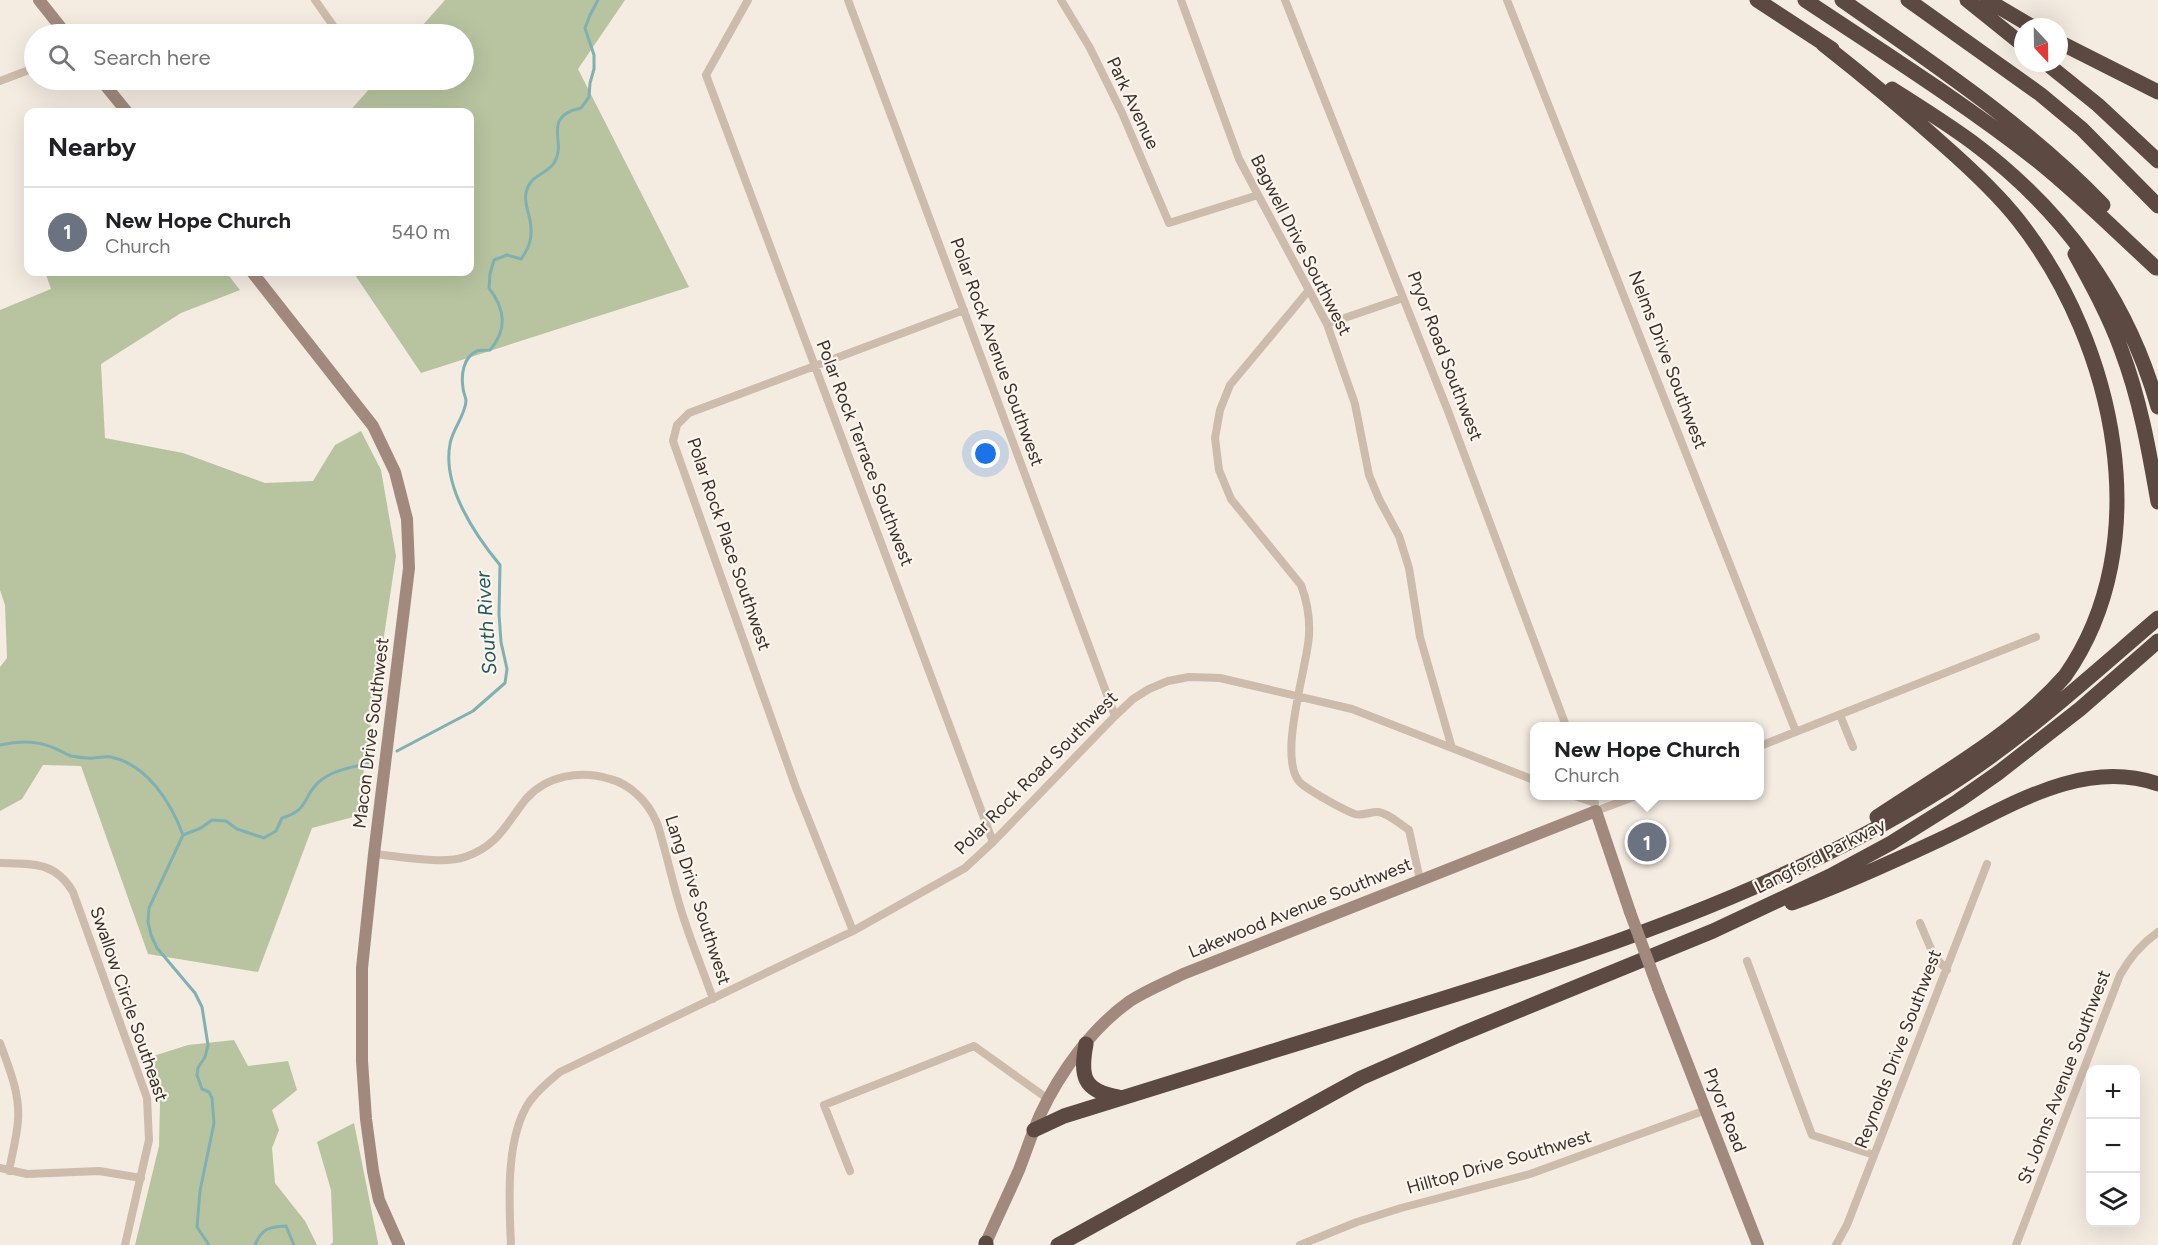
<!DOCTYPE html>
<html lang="en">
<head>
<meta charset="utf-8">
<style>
  body { margin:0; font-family:Figtree,sans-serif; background:#f6f6f6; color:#202124 }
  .controls { position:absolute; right:18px; bottom:18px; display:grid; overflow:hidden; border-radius:12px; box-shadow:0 6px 24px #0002 }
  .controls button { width:54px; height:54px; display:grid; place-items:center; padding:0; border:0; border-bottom:2px solid #e0e0e0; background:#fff; color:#202124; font:30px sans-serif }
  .compass { position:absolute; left:2014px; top:18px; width:54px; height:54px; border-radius:50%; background:#fff; box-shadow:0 6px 24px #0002; rotate:158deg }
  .you { position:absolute; left:986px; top:454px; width:21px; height:21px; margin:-15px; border:4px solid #fff; border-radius:50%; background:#1a73e8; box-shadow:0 0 0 9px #1a73e833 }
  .badge { display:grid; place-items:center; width:39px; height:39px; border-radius:50%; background:#ea580c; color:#fff; font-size:20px; font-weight:700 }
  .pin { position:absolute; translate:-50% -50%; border:3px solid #fff; box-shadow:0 2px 6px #0006 }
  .popup { position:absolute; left:1530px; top:722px; width:234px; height:78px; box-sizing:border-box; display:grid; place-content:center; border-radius:12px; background:#fff; filter:drop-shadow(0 2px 4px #0005); font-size:20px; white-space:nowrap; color:#757577 }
  .popup b { font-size:22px; color:#202124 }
  .popup::after { content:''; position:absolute; left:50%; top:100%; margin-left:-12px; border:12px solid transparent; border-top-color:#fff }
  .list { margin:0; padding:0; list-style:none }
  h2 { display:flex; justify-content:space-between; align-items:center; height:78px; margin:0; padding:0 24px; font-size:26px }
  h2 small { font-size:20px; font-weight:400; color:#757577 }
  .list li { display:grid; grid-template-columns:39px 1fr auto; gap:18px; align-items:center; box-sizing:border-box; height:90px; padding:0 24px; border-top:2px solid #e0e0e0 }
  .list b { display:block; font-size:22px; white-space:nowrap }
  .list p { margin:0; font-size:20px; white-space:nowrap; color:#757577 }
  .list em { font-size:20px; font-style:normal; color:#757577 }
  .icon { flex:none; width:33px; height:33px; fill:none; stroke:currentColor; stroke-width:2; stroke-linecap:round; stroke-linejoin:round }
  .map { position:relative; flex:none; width:2158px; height:1245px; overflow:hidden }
  .search { position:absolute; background:#fff; box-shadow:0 6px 24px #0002; left:24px; top:24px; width:450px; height:66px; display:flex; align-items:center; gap:15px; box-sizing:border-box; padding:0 21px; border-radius:33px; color:#757577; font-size:22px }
  .panel { position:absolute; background:#fff; box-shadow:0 6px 24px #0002; left:24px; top:108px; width:450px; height:168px; border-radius:12px }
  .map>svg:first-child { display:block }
</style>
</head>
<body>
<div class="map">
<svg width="2158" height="1245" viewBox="0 0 2158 1245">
  <rect width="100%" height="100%" fill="#f4ebe1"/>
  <path fill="#b8c4a0" d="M445 0H625L578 69 689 287 421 373 353 272H470V112H349L377 80H464V34H415Z
    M45 272H226L240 290 181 313 101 364 105 438 183 453 265 483 313 481 335 445 361 431 381 470 396 556 357 816 312 828 258 972 148 954 81 766 43 765 22 799 0 811V667L7 658 5 605 0 590V310L51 289Z
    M234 1040 248 1066 288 1061 297 1090 272 1110 279 1130 272 1148 275 1183 305 1221 317 1245H135L159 1146 160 1104 144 1059 188 1045Z
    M354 1123 378 1243V1245H330L333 1242 331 1190 317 1142Z"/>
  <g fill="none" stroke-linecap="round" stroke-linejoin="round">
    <path stroke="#7fb0b2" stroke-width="3" d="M0 745C18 741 36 740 54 748 60 750 65 754 71 756 78 757 86 759 93 758 99 758 105 756 111 757 148 765 171 803 183 835
      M397 751 473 711 505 683 507 669 501 642 499 614 500 565C475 535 442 486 450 444 452 430 465 416 466 401 466 397 463 392 463 388 461 375 463 357 477 351 480 350 487 350 490 350 508 329 505 309 489 288L490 274 494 260 507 255 521 259C530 247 533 236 530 220 528 210 524 203 526 193 530 174 545 176 554 163 568 142 540 117 581 108L589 97 590 83 594 69V55L585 28 590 15 598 0
      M183 835 149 908 148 922 151 935 157 948 195 993 202 1007 208 1045 205 1057 198 1068 197 1075 202 1089 209 1092 212 1098 214 1123 200 1191 197 1227 209 1245
      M183 835 201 828 212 820 226 821 237 829 264 838 276 831 282 818C311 809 301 797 320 781 334 769 356 767 373 762
      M255 1245C262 1228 269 1227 286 1226L294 1245"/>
    <path stroke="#cdbbac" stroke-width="8" d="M315 0 339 34
      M748 0 706 75 993 842
      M848 0 1115 716
      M1061 0 1090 48 1122 113 1169 223 1258 195
      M1181 0 1239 159 1327 324 1355 404 1369 475 1379 499 1399 536 1409 568 1420 637 1452 748
      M1285 0 1448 411 1566 726
      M1507 0 1796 732
      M0 81 34 68
      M1309 290 1230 385 1220 410 1215 438 1219 470 1231 499 1301 585C1307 601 1310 618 1309 635 1308 666 1274 765 1303 785 1314 793 1343 810 1355 814 1362 816 1370 812 1377 812 1387 812 1401 825 1409 830L1420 880
      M1327 324 1403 298
      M1840 715 1853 747
      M1760 746 2036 637
      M1575 796 1595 803
      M1592 796 1596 811 1636 796
      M374 854C398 856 443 865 465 857 498 846 506 824 526 799 547 775 581 770 610 779 630 784 648 802 656 821 660 829 661 838 664 847 670 869 675 891 682 913 691 942 703 970 713 999
      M0 863C32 864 55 861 73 892L147 1098 149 1140 125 1245
      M1920 923 1934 956 1947 970
      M853 931 796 788 673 441 677 425 689 413 964 310
      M1747 961 1812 1135 1874 1155
      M0 1043C9 1068 20 1093 18 1120 17 1137 12 1154 9 1171
      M0 1168 27 1174 99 1171 141 1178
      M850 1171 824 1105 974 1046 1048 1099
      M511 1245C509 1202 505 1137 530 1101 539 1089 549 1081 560 1072L853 931 965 868 993 842 1115 716 1133 699 1149 689 1168 681 1189 677 1220 678 1352 709 1534 780
      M1300 1245 1357 1222 1401 1208 1530 1174 1706 1110
      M1836 1245 1847 1225 1987 864
      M2016 1245 2120 975C2130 957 2141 944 2158 932"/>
    <path stroke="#a18a7d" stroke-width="12" d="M39 0 66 34
      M101 80 127 112
      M252 272 373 426 395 472 407 519 409 568 374 854 362 968V1061L366 1119 373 1171 379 1200 399 1245
      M1658 988 1758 1245
      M985 1245C996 1220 1008 1195 1019 1170 1026 1152 1032 1133 1040 1115 1060 1072 1092 1028 1130 1001 1147 990 1165 983 1183 974L1596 811 1630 912"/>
    <path stroke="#5c4a42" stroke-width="15" d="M1757 0 1832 49
      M1805 0C1883 52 1964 103 2038 161 2079 194 2117 232 2156 268
      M1842 0C1932 63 2026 125 2103 205
      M1908 0 2040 94 2082 129 2158 206
      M1967 0 2023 45
      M1987 0 2033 27
      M2059 42 2158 92
      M1823 44C1865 77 1906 111 1946 147 1972 170 1998 194 2019 221 2116 345 2158 544 2065 676 2013 735 1941 774 1877 817
      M2046 63 2098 105 2158 161
      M1892 89C1919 106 1946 123 1972 142 2063 210 2127 297 2158 407
      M2075 254C2092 285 2109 316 2121 349 2140 399 2149 450 2158 502
      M1792 903C1842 885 1890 863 1939 840 2006 809 2081 757 2158 784
      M1086 1044C1080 1076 1083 1091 1118 1097
      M1034 1130 1064 1116C1177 1080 1290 1046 1403 1011 1588 954 1778 893 1943 789 2021 740 2089 677 2158 618
      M986 1243V1245
      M1058 1245 1361 1078 1459 1035 1713 931 1830 876 1891 843 1958 801 1998 773 2080 709 2158 641"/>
    <path stroke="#a18a7d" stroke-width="12" d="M1630 912 1658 988"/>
  </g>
  <g text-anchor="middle" stroke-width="4.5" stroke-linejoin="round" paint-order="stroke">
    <g font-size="18" fill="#3b302b" stroke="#fbf5ee">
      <text transform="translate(1133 103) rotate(65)" y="6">Park Avenue</text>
      <text transform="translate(1301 245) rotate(63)" y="6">Bagwell Drive Southwest</text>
      <text transform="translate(997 352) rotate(70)" y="6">Polar Rock Avenue Southwest</text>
      <text transform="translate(1445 356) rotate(69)" y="6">Pryor Road Southwest</text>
      <text transform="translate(1668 360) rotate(69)" y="6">Nelms Drive Southwest</text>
      <text transform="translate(865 453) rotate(69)" y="6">Polar Rock Terrace Southwest</text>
      <text transform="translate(729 544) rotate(71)" y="6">Polar Rock Place Southwest</text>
      <text transform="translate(371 733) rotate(-83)" y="6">Macon Drive Southwest</text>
      <text transform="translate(1036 773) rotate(-45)" y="6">Polar Rock Road Southwest</text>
      <text transform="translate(1820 856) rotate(-27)" y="6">Langford Parkway</text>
      <text transform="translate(698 900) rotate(72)" y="6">Lang Drive Southwest</text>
      <text transform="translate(1300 908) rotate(-22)" y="6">Lakewood Avenue Southwest</text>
      <text transform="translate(129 1004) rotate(71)" y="6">Swallow Circle Southeast</text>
      <text transform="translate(1898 1049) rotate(-69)" y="6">Reynolds Drive Southwest</text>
      <text transform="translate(2064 1077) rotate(-69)" y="6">St Johns Avenue Southwest</text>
      <text transform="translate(1725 1110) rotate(69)" y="6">Pryor Road</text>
      <text transform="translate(1499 1162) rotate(-16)" y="6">Hilltop Drive Southwest</text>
    </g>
    <g font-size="20" font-style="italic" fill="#1f5a5e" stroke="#fbf5ee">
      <text transform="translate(486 623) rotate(-94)" y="7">South River</text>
    </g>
  </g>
</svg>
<div class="controls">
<button>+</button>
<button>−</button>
<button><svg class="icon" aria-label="layers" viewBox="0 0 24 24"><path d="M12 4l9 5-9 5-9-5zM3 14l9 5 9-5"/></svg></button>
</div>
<svg class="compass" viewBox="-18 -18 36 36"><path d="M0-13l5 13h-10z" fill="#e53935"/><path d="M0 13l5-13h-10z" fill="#757577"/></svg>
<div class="you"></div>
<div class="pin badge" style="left:1647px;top:842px;background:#6b7280">1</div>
<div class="popup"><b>New Hope Church</b>Church</div>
<div class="search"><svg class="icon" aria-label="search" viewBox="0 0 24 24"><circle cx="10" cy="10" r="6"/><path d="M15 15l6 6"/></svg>Search here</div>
<section class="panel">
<h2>Nearby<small></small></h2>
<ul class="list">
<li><span class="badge" style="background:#6b7280">1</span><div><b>New Hope Church</b><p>Church</p></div><em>540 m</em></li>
</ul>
</section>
</div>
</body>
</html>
